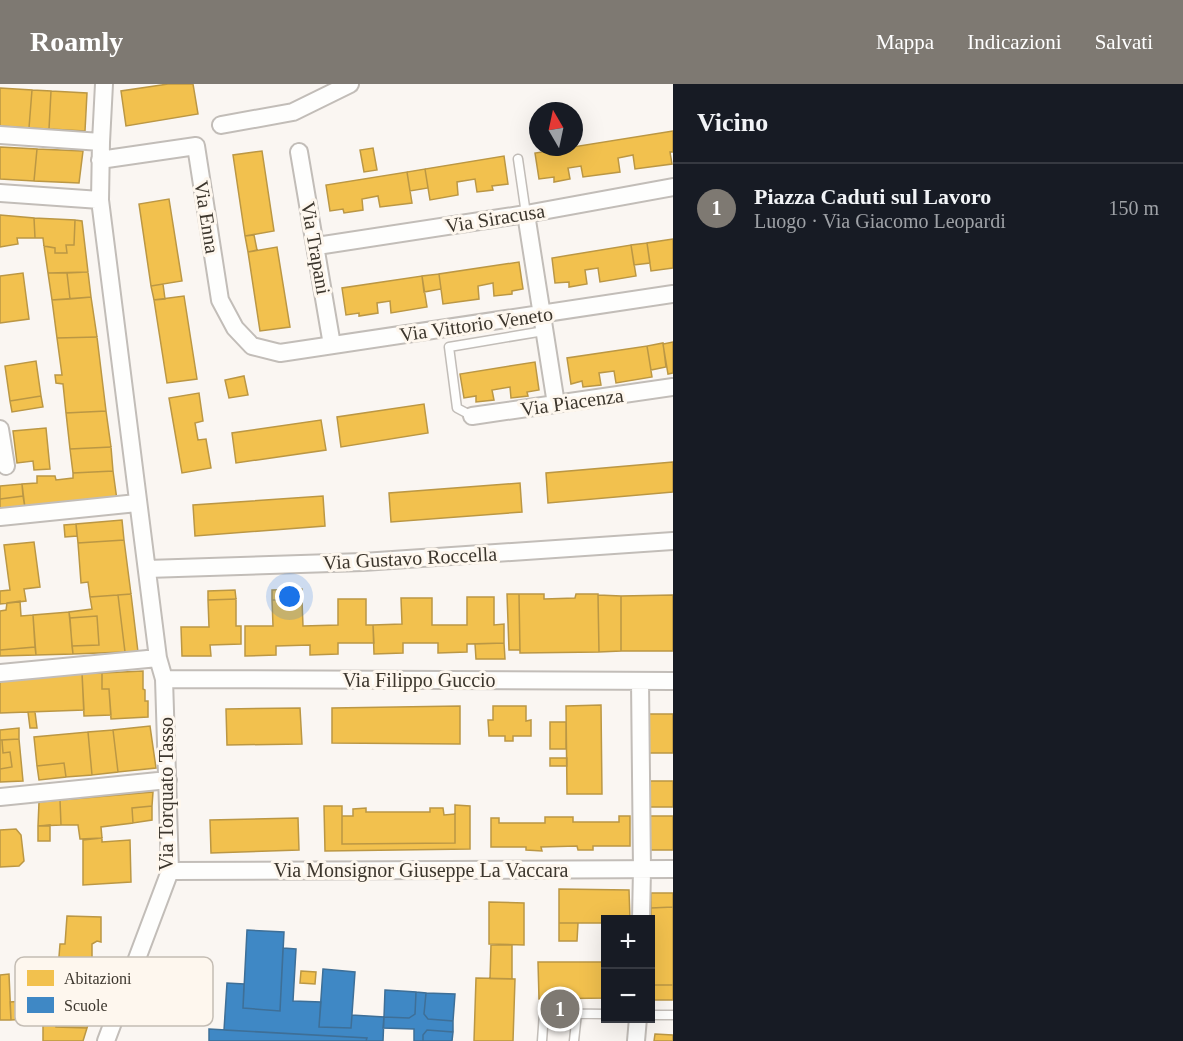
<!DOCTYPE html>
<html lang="it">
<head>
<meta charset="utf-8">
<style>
  body { margin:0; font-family:Georgia,serif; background:#242831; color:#f1f3f6 }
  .controls { position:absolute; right:18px; bottom:18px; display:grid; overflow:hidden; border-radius:0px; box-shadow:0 6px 24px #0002 }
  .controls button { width:54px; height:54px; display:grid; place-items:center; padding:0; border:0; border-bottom:2px solid #363941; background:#171b24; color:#f1f3f6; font:30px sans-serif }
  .compass { position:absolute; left:529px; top:18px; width:54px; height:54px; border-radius:50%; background:#171b24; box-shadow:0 6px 24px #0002; rotate:351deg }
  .you { position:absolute; left:290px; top:513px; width:21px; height:21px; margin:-15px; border:4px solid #fff; border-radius:50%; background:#1a73e8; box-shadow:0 0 0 9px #1a73e833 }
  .badge { display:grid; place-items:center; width:39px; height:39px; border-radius:50%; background:#7e7972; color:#fff; font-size:20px; font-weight:700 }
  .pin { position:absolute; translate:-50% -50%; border:3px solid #fff; box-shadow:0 2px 6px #0006 }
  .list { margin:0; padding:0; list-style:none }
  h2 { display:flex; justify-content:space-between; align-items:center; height:78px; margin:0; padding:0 24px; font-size:26px }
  h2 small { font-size:20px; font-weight:400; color:#9ea1a6 }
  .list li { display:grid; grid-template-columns:39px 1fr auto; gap:18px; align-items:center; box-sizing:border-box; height:90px; padding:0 24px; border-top:2px solid #363941 }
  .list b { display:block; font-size:22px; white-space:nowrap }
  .list p { margin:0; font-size:20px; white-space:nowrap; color:#9ea1a6 }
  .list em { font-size:20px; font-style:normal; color:#9ea1a6 }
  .map { position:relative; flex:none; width:673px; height:957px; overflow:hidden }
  header { display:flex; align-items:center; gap:36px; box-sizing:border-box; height:84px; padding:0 30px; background:#7e7972; color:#fff }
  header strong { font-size:28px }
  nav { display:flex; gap:33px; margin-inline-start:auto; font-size:21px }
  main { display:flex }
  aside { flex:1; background:#171b24 }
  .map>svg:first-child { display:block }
</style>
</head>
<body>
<header>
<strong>Roamly</strong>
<nav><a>Mappa</a><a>Indicazioni</a><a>Salvati</a></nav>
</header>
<main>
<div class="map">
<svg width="673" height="957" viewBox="0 0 673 957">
  <rect width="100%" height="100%" fill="#faf6f2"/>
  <path fill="#f2c14e" stroke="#bb9744" stroke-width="1.5" d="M168 0H193L198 30 126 42 121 7Z
    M0 4 32 6 29 44 0 42Z
    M32 6 51 7 49 45 29 44Z
    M51 7 87 9 85 47 49 45Z
    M673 47V68H670L672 80 635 85 633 71 618 74 620 88 583 93 581 82 568 84 570 95 554 98V93L539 95 535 69Z
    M0 63 37 65 34 97 0 95Z
    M373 64 377 86 364 88 360 66Z
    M37 65 83 67 79 99 34 97Z
    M262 67 274 147 245 152 233 71Z
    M504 72 508 100 492 102 493 106 477 108 475 95 457 98 458 111 430 116 425 85Z
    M425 85 428 104 410 107 407 88Z
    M407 88 412 119 380 123 378 112 362 115 363 126 344 129 343 125 330 127 326 101Z
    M169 115 182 197 151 202 139 120Z
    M0 131 34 134 35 154H17L18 160 0 163Z
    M34 134 75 136 74 161H66L67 169H55V164L44 162 43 154H35Z
    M75 136 82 137 88 188 48 189 44 162 55 164V169H67L66 161H74Z
    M254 151 257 166 248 168 245 152Z
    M673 155V184L651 187 647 159Z
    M647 159 650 179 634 181 631 161Z
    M631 161 636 192 600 198 598 184 585 186 587 200 569 203V198L555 199 552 174Z
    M277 163 290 243 260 247 248 168Z
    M519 178 523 205 512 207V210L494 212 493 199 478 202 479 215 443 220 439 190Z
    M88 188 91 213 70 215 67 189Z
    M23 189 29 235 0 239V192Z
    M48 189H67L70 215 52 216Z
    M439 190 441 205 424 208 422 192Z
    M422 192 427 223 391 229 390 217 377 219 378 229 359 232V229L346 231 342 204Z
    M163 200 165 215 154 216 151 202Z
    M184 212 197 295 167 299 154 216Z
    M91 213 97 253 57 254 52 216Z
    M97 253 106 327 66 329 63 300 56 299 55 291H62L57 254Z
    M673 258V289L668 290 663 260Z
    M663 259 666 283 651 286 647 262Z
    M647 262 652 293 616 299 614 287 599 289 601 301 583 303 582 297 571 300 567 274Z
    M36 277 41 312 10 317 5 282Z
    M535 278 539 306 527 308 528 312 511 314 510 303 492 306 494 316 476 318V312L464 314 460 290Z
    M244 292 248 311 229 314 225 296Z
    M199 309 203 337 195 339 198 356 206 355 211 384 182 389 169 314Z
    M41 312 43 323 12 328 10 317Z
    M424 320 428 349 341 363 337 333Z
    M106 327 111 363 70 365 66 329Z
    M321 336 326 366 236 379 232 349Z
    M46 344 50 385 34 386 33 377 17 379 13 347Z
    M111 363 113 387 73 389 70 365Z
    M673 378V408L548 419 546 389Z
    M113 387 117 416 25 424 22 400 37 399V392H55L56 396 73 394V389Z
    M520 399 522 428 391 438 389 409Z
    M22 400 23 412 0 415V402Z
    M23 412 25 424 0 427V415Z
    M323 412 325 442 195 452 193 421Z
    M122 436 124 456 78 459 76 440Z
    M76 440 77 452 65 453 64 441Z
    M124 456 131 510 90 513 88 498 81 499 78 459Z
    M34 458 40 503 24 505 26 517 0 520V507L10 506 4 461Z
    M302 505V516H272V506Z
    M235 506 236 515 208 516V507Z
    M131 510 138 568H125L118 511Z
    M507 510H519L520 566H509Z
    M519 510H544V515L575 514 576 510H598L599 568 520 569Z
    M118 511 125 568 73 570 72 562 99 561 97 532 70 534 69 528 92 525 90 513Z
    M598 511 621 512V567L599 568Z
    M673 511V567H621V512Z
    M467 513H494V541L504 540V559L467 560V568L438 569V559H403V569L374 570 373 541 402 540 401 514H432V541H467Z
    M236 515V542H241V560L210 561 211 572H182L181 543H209L208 516Z
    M338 515H366V541H373L374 559H338V570L310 571V561L276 562V571L245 572V542H273L272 516H302L303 542 338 541Z
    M20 517 21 532 33 531 35 563 0 566V527L6 526 7 519Z
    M69 528 73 570 36 571 33 531Z
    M97 532 99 561 72 562 70 534Z
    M504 559 505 575H476L475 560Z
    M35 563 36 571 0 572V566Z
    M143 587V605L145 606V617H148V633L111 635 109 605H102V589Z
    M82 589 84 626 0 629V593Z
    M82 589H102V605H109L111 631 84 632Z
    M601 621 602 710H567L566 622Z
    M460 622V660L332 659V624Z
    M493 622H526V637L531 636V652H513V657H505V652H489L488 636H493Z
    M300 624 302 660 227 661 226 625Z
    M28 628H35L37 644H30Z
    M648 630H673V669H645Z
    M550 638H566V665H550Z
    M150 642 156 684 118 688 113 646Z
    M19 644V655L0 656V646Z
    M113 646 118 688 92 691 88 648Z
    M88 648 92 691 66 693 64 679 37 682 34 653Z
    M19 655 23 697 0 698V685L12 683 10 668 3 669 2 656Z
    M0 656H2L3 669 10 668 12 683 0 685Z
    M550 674H567V682H550Z
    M64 679 66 693 39 696 37 682Z
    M647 697H673V723H647Z
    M153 708 152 722 132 724 133 739 101 743 102 754 80 755 78 741H61L60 716Z
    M60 716 61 741 38 742 39 718Z
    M455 721 470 722V765L325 767 324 722H342V760L455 759Z
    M152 722V736L133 739 132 724Z
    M366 724V728H430V724H443L444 731 455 730V759L342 760V732H353V725Z
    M619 732H630V762H593V766H578L577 762 541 763 542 767 526 766V763H491V734H499V739H545V733H573V738H619Z
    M647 732H673V766H647Z
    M298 734 299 766 211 769 210 736Z
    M50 741V757H38V742Z
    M16 745 21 751 24 777 19 782 0 783V746Z
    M102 754V758L130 756 131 798 83 801V756Z
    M559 805 629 806 630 836H606V839H559Z
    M651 809H673V823L651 824Z
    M489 818 524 819V861L489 860Z
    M673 823V901H652L651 824Z
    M67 832 101 833V858L97 857 92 860V887L58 885 60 860H65Z
    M559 839H578L577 857H559Z
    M491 861H512V895H490Z
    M538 878H606V914L539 915Z
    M301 887 316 888 315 900 300 899Z
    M9 890 11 936H0V891Z
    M476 894 515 895 513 957H474Z
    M652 901H673V916H651Z
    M25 917 26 935 11 936 10 918Z
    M42 918 95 920 87 944 56 943 57 933H43Z
    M43 933H57L56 943 87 944 83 957H43Z
    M655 950 673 951V957H654Z"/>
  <path fill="#3f88c5" stroke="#3e6f97" stroke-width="1.5" d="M247 846 284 848 280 927 243 924Z
    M283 864 296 865 293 917 321 918 319 943 351 944 352 931 384 933 383 957H366L367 954 224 946 227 899 244 900 243 924 280 927Z
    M323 885 355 888 351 944 319 943Z
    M385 906 416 908 415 930 409 934 384 933Z
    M416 908 426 909 424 930 428 935 453 937V948L427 946 423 951V957H414V945L383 944 384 933 409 934 415 930Z
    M426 909 455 910 453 937 428 935 424 930Z
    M209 945 367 954 366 957H209Z
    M427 946 453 948 452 957H423V951Z"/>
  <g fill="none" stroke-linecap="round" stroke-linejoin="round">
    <g stroke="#c2bdb8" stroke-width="11">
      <path id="lane" d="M518 75 526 130
        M472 332 457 324 449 263 544 247
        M650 931H673
        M542 957 544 929 606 930
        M574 957 577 929"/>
    </g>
    <g stroke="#c2bdb8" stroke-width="20">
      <path id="street" d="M104 0 101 58 100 116 158 574 164 595 170 787 106 957
        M221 41 293 28 350 0
        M0 51 101 58
        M299 68 332 261
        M100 76 196 62 220 216 235 244 252 262 280 269 673 210
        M0 109 100 116
        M526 130 556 320
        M317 162 526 130 673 103
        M472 332 673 303
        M0 345 6 382
        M0 433 137 419
        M147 485 363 478 673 457
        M0 589 158 574
        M164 595 673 597
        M640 597 642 785 641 836
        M0 713 168 696
        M170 787 673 785
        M636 957 638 934"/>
    </g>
    <use href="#lane" stroke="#fefefd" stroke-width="8"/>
    <use href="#street" stroke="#fefefd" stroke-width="16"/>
  </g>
  <g text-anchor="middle" stroke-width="6" stroke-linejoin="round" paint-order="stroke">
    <g font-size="20" fill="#3c362d" stroke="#fef7ee">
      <text transform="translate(207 133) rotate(81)" y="7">Via Enna</text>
      <text transform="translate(495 134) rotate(-9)" y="7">Via Siracusa</text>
      <text transform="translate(316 164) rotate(80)" y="7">Via Trapani</text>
      <text transform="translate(476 240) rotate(-8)" y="7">Via Vittorio Veneto</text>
      <text transform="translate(572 318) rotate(-8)" y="7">Via Piacenza</text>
      <text transform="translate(410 474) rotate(-3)" y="7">Via Gustavo Roccella</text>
      <text x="419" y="603">Via Filippo Guccio</text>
      <text transform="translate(166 710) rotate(-90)" y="7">Via Torquato Tasso</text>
      <text x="421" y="793">Via Monsignor Giuseppe La Vaccara</text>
    </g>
  </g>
  <rect x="15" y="873" width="198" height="69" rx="9" fill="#fef7ee" stroke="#c4bdb4" stroke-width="1.5"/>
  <rect x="27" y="886" width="27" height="16" fill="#f2c14e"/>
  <rect x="27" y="913" width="27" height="16" fill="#3f88c5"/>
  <g font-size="16" fill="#3c362d">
    <text x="64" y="900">Abitazioni</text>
    <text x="64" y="927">Scuole</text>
  </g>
</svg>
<div class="controls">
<button>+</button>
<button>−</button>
</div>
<svg class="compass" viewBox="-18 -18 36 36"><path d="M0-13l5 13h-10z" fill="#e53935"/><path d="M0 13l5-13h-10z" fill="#9ea1a6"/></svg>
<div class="you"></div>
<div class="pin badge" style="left:560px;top:925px">1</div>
</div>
<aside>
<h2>Vicino<small></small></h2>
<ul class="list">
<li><span class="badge">1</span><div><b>Piazza Caduti sul Lavoro</b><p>Luogo · Via Giacomo Leopardi</p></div><em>150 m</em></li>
</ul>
</aside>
</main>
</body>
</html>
